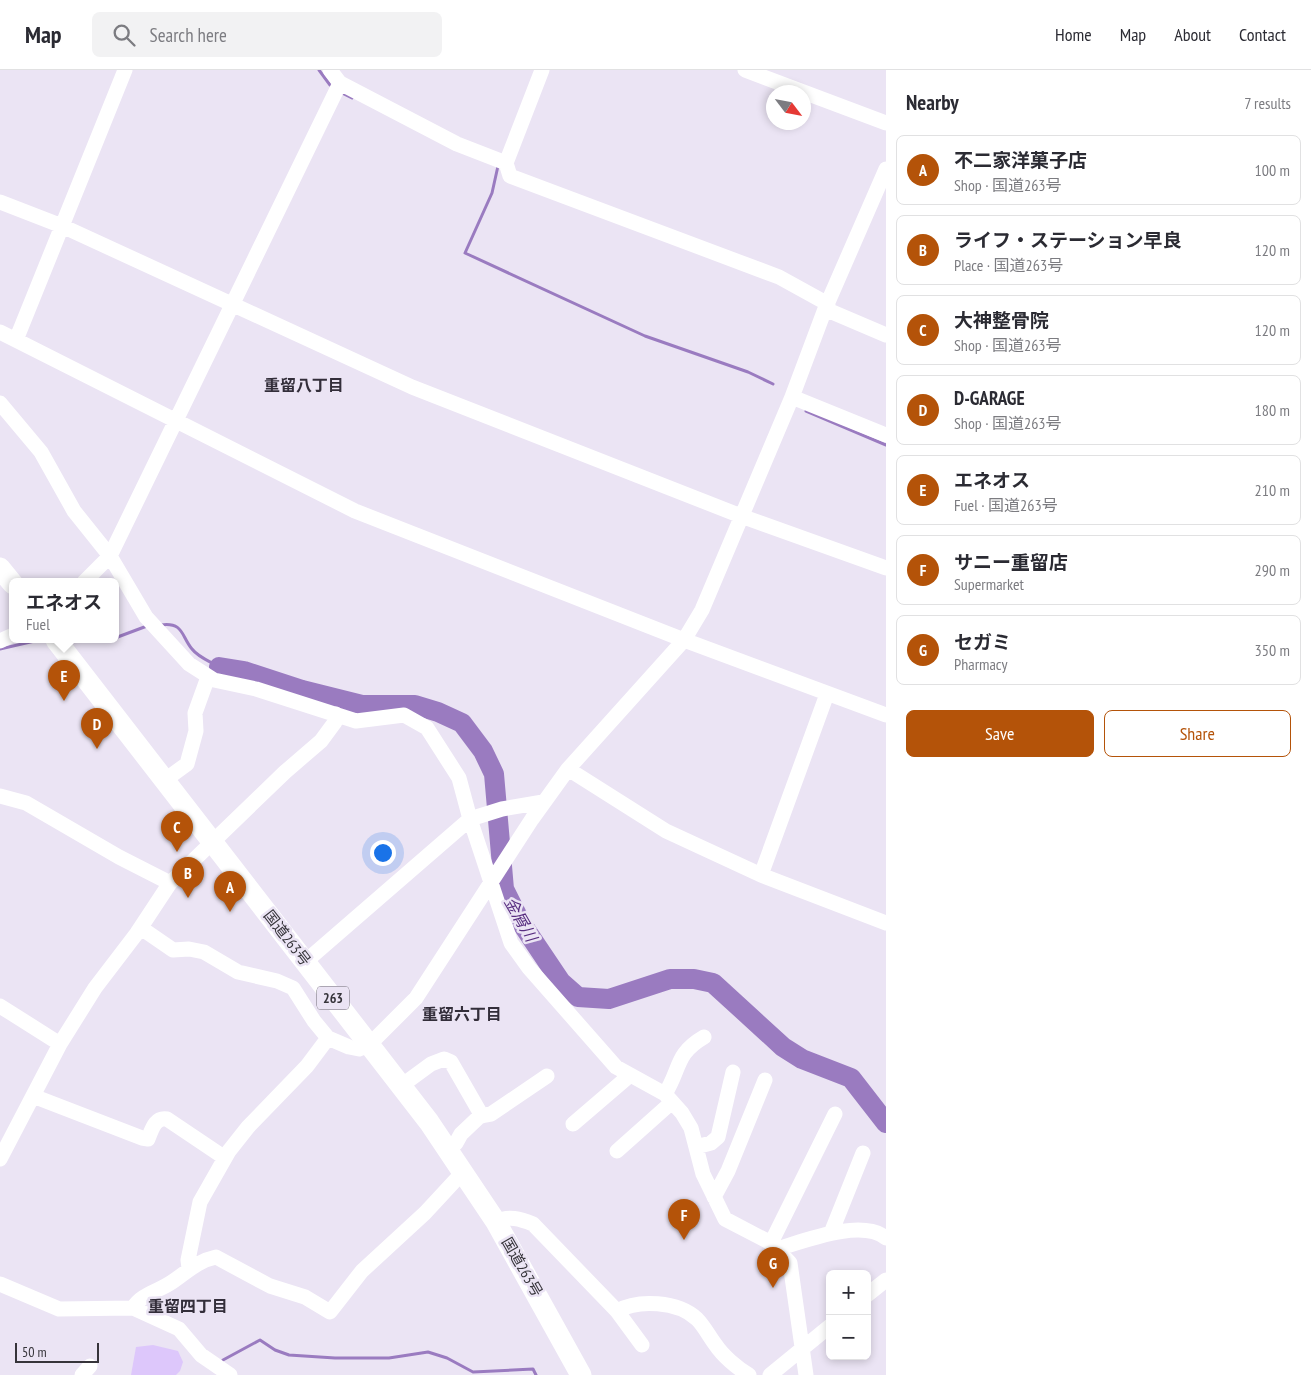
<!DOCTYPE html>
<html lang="en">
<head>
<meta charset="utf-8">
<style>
  body { margin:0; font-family:"PT Sans Narrow","Noto Sans JP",sans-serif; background:#f2f2f3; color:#2b2b33 }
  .controls { position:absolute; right:15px; bottom:15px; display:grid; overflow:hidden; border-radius:8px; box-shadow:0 2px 8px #0003 }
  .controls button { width:45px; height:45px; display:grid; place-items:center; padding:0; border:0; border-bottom:1px solid #e1e1e2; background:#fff; color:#2b2b33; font:25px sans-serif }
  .compass { position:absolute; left:766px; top:15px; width:45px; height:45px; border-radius:50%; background:#fff; box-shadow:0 2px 8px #0003; rotate:122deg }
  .scale { position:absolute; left:15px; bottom:12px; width:84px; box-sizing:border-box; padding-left:5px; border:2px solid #36343a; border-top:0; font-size:14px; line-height:18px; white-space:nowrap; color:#36343a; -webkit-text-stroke:4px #ebe4f4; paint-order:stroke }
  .you { position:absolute; left:382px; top:782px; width:18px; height:18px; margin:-12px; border:4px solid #fff; border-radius:50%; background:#1a73e8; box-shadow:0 0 0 8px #1a73e833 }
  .badge { display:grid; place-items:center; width:32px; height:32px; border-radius:50%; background:#b45309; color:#fff; font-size:16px; font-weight:700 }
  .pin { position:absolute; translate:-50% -41px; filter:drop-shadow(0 1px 2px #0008) }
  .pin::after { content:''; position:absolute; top:26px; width:18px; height:15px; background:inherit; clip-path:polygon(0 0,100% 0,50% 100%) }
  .popup { position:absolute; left:9px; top:508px; width:110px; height:65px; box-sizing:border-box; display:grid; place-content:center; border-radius:8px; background:#fff; filter:drop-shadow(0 1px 4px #0005); font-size:16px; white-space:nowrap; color:#7c7c81 }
  .popup b { font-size:19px; color:#2b2b33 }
  .popup::after { content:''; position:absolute; left:50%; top:100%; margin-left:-10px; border:10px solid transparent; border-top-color:#fff }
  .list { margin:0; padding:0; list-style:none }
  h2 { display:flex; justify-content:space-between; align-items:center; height:65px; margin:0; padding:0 20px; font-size:21px }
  h2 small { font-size:16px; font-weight:400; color:#7c7c81 }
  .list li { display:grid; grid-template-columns:32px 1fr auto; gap:15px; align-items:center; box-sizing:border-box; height:70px; margin:0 10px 10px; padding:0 10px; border:1px solid #e1e1e2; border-radius:8px }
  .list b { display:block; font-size:19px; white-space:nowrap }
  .list p { margin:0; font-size:16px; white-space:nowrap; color:#7c7c81 }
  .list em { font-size:16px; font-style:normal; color:#7c7c81 }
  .actions { display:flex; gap:10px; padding:15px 20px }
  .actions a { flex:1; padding:11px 0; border:1px solid #b45309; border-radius:8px; text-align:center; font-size:18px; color:#b45309 }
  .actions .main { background:#b45309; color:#fff }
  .icon { flex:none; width:28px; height:28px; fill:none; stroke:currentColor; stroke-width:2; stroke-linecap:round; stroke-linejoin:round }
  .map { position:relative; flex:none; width:886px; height:1305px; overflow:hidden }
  header { display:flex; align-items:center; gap:30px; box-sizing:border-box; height:70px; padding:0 25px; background:#fff; border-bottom:1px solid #e1e1e2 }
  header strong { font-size:24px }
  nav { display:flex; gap:28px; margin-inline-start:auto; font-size:18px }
  .search { width:350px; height:45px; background:#f2f2f3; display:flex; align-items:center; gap:12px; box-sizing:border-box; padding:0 18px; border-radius:8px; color:#7c7c81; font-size:19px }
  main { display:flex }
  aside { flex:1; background:#fff }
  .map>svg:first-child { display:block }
</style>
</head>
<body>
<header>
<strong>Map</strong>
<div class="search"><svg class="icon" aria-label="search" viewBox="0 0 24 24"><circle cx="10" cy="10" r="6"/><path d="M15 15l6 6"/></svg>Search here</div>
<nav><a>Home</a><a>Map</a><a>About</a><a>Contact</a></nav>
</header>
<main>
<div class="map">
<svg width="886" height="1305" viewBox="0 0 886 1305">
  <rect width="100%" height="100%" fill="#ebe4f4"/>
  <path fill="#ddc7fb" d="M153 1275 178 1281 183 1292 180 1301 176 1305H131L136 1277Z"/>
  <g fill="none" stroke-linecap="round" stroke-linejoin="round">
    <path stroke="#9a7bc0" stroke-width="3" d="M319 0 330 15
      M344 24 352 28
      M498 96 492 123 465 183 645 266 748 302 773 314
      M806 341 886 375
      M161 555C184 552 181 566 192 579 198 587 211 592 219 597
      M115 568 147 556
      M101 570H108
      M0 579 39 570
      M223 1290 260 1270 275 1280 289 1285 335 1288H389L428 1282 447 1288 473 1302 533 1299 536 1305"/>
    <path stroke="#9a7bc0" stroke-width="20" d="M219 597 244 601 302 620 362 635H415L438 642 462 653 483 681 494 704 504 819 520 851 561 912 578 927 609 929 670 909H694L713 913 783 977 802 989 851 1008 886 1053"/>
    <path stroke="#fff" stroke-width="15" d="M542 0 506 93 510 106 779 207 828 234
      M745 0 886 53
      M340 13 457 74 506 93
      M0 132 62 156 412 317 741 446 886 498
      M825 239 886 265
      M0 262 355 441 684 570 886 645
      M16 270 125 0
      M792 327 886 365
      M0 333 41 382 74 441 110 486 146 547 189 594 214 610 256 619 356 651 404 645 427 658 459 708 470 749 511 873 529 898 616 997 665 1024 682 1043 691 1058 703 1104 725 1149 771 1173 790 1193 806 1305
      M84 512 110 486 340 13 330 0
      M0 571 13 565
      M568 699 666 761 761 805 886 853
      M165 710 187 694 196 661 195 643 208 607
      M0 726 26 733 119 787 170 813
      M761 805 827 624
      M141 858 173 880 189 879 204 882 238 902 277 911 293 918 314 951 328 968
      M305 892 470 749 502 739 543 732
      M0 936 60 974
      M401 1016 431 994 444 989 451 992 482 1046
      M665 1024C681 998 675 984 704 967
      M33 1026 142 1068 148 1069C152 1059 155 1047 167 1049L225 1088
      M573 1054 629 1006
      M696 1077 711 1073 718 1067 733 1002
      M448 1080 456 1073 461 1064 480 1046 491 1044 547 1006
      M617 1081 672 1032
      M0 1089 60 974 95 918 137 863 170 813 285 702 321 671 335 652 336 644
      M714 1127 728 1101 765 1010
      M496 1152C508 1145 521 1149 533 1154L617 1241 642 1275
      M831 1163 863 1083
      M771 1173 835 1044
      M777 1179C804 1171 862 1148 886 1168
      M189 1198 188 1190 200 1132 229 1081 248 1057 307 996 328 968 349 977 359 979 369 975 416 928 532 749 568 699 684 570 702 540 792 327 825 239 886 99
      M0 1214 59 1239 133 1238
      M867 1225 886 1210
      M617 1241C638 1229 678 1231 697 1249 704 1256 709 1266 715 1274 723 1286 737 1298 749 1305
      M82 1305 90 1296
      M230 1305 201 1285 179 1259 133 1238C141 1224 159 1221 172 1212 187 1202 197 1191 216 1187L270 1216 305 1227 330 1242 362 1201 425 1143 463 1102
      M770 1305 830 1256"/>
    <path stroke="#fff" stroke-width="21" d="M0 498 13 514
      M56 570 429 1052 496 1152 581 1305"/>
  </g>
  <g text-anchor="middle" stroke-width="5" stroke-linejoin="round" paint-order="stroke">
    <rect fill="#ebe4f4" stroke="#6c6972" stroke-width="1" x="317" y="916.5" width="32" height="23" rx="4"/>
    <g font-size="14" font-weight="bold" fill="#36343a">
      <text x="333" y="933">263</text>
    </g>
    <g font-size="15" fill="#36343a" stroke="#ebe4f4">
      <text transform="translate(287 868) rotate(52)" y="5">国道263号</text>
      <text transform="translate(522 1197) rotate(60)" y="5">国道263号</text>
    </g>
    <g font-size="16" font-weight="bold" fill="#332e3a" stroke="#ebe4f4">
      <text x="304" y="321">重留八丁目</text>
      <text x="462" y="950">重留六丁目</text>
      <text x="188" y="1242">重留四丁目</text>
    </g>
    <g font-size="16" font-style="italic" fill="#572c7f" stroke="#ebe4f4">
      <text transform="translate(521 849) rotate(60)" y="6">金屑川</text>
    </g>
  </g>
</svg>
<div class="controls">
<button>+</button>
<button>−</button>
</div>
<svg class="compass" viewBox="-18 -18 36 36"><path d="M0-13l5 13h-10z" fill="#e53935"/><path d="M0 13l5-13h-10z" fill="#7c7c81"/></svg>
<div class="scale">50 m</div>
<div class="you"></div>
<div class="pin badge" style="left:230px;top:842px">A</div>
<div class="pin badge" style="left:188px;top:828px">B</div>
<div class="pin badge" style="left:177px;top:782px">C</div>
<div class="pin badge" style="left:97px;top:679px">D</div>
<div class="pin badge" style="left:64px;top:631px">E</div>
<div class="popup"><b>エネオス</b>Fuel</div>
<div class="pin badge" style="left:684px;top:1170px">F</div>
<div class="pin badge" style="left:773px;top:1218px">G</div>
</div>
<aside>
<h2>Nearby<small>7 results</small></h2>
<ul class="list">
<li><span class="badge">A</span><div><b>不二家洋菓子店</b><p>Shop · 国道263号</p></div><em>100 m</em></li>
<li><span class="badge">B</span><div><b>ライフ・ステーション早良</b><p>Place · 国道263号</p></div><em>120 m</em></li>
<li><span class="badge">C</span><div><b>大神整骨院</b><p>Shop · 国道263号</p></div><em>120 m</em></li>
<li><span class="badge">D</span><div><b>D-GARAGE</b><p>Shop · 国道263号</p></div><em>180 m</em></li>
<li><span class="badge">E</span><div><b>エネオス</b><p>Fuel · 国道263号</p></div><em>210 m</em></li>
<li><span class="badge">F</span><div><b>サニー重留店</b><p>Supermarket</p></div><em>290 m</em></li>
<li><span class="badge">G</span><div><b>セガミ</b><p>Pharmacy</p></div><em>350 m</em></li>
</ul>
<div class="actions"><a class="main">Save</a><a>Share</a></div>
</aside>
</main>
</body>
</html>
